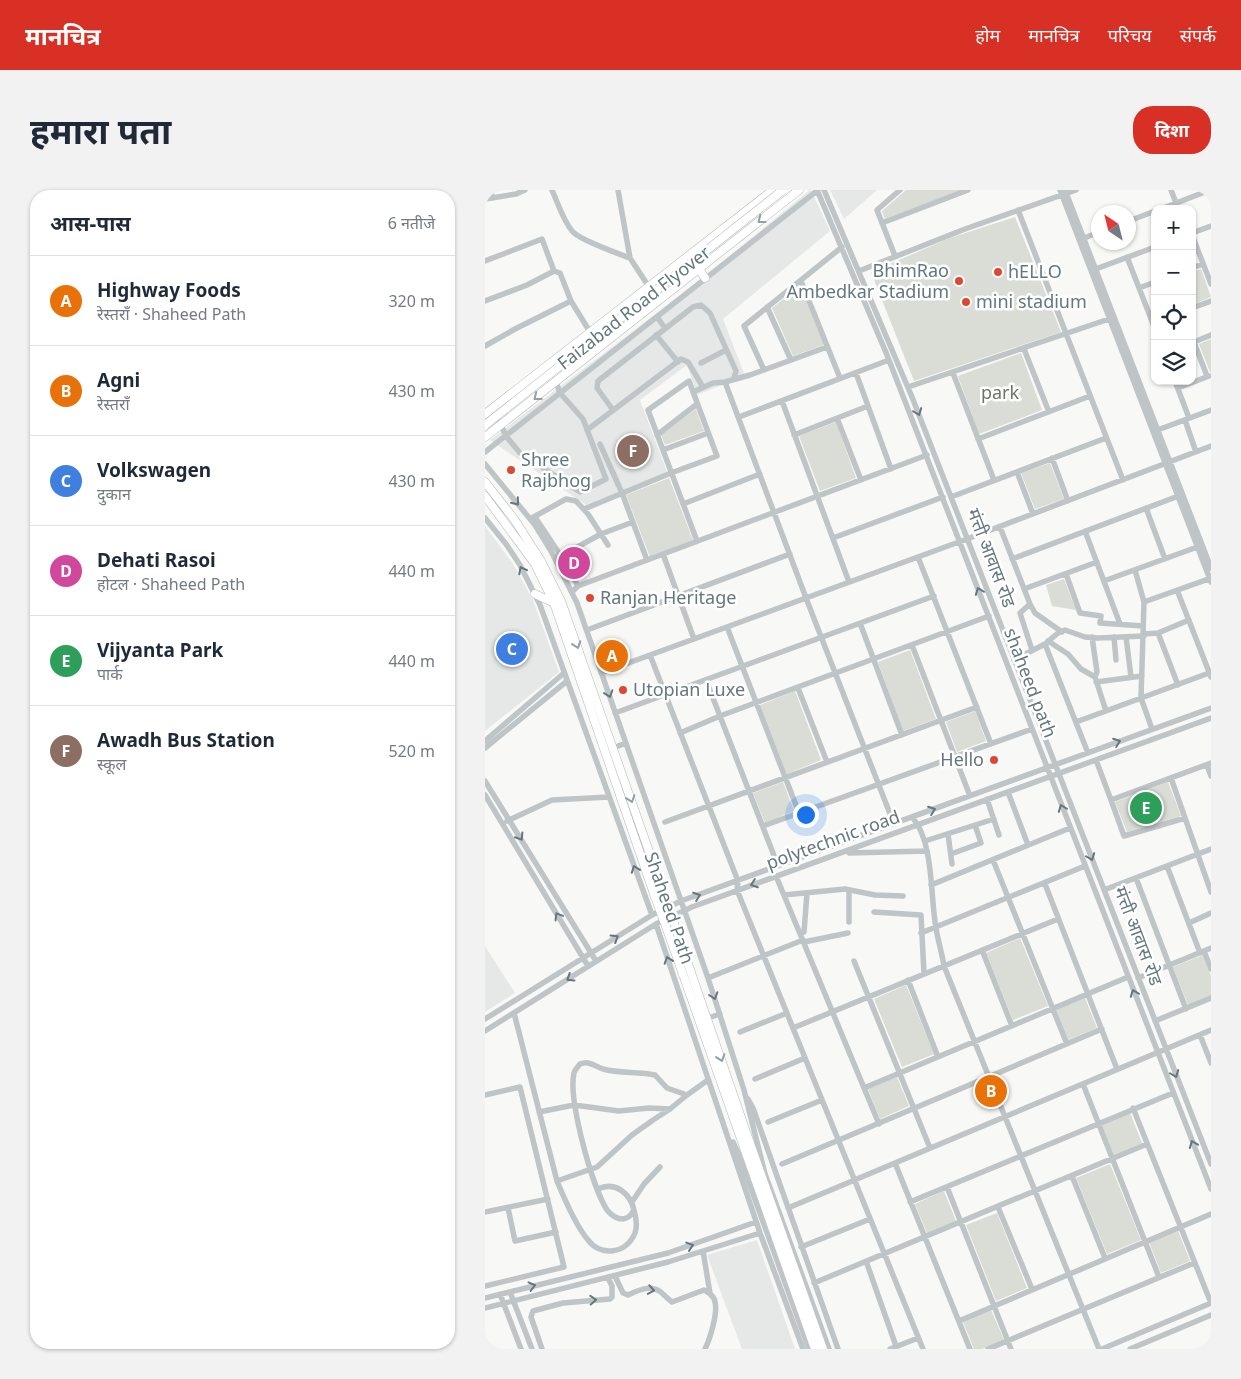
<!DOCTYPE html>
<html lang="hi">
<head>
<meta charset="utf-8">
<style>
  body { margin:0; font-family:"Noto Sans","Noto Sans Devanagari",sans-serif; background:#f2f2f3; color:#1f2937 }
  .controls { position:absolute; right:15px; top:15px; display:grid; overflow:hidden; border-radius:10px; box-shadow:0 1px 4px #0004 }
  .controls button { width:45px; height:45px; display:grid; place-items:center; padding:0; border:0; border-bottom:1px solid #e0e1e3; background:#fff; color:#1f2937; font:25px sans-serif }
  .compass { position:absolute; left:606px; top:15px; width:45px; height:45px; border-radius:50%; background:#fff; box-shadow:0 1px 4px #0004; rotate:325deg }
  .you { position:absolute; left:320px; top:624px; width:18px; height:18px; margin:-12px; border:4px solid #fff; border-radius:50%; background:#1a73e8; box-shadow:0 0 0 8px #1a73e833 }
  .badge { display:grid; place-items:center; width:32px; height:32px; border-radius:50%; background:#d93025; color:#fff; font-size:16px; font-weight:700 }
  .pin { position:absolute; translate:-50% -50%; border:2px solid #fff; box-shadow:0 1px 5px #0006 }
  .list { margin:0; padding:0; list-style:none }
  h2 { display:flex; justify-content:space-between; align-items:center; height:65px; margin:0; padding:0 20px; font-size:21px }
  h2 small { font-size:16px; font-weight:400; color:#747a83 }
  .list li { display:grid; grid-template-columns:32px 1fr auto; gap:15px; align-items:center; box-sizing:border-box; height:90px; padding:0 20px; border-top:1px solid #e0e1e3 }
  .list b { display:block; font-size:19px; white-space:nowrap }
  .list p { margin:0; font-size:16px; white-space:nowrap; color:#747a83 }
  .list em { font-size:16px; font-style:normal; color:#747a83 }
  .icon { flex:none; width:28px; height:28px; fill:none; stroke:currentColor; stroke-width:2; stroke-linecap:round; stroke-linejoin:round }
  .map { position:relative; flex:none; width:726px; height:1159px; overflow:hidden; border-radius:20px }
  header { display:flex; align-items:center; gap:30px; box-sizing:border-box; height:70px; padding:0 25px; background:#d93025; color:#fff }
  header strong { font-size:24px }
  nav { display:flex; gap:28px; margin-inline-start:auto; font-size:18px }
  .intro { display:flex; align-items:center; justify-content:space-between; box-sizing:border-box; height:120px; padding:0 30px }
  h1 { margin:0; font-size:35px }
  .button { padding:12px 22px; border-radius:20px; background:#d93025; color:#fff; font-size:18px; font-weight:700 }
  main { display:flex; gap:30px; padding:0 30px }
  aside { flex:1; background:#fff; border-radius:20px; box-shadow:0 1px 4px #0004 }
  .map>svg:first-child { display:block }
</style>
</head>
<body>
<header>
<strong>मानचित्र</strong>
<nav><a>होम</a><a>मानचित्र</a><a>परिचय</a><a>संपर्क</a></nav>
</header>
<div class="intro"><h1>हमारा पता</h1><a class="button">दिशा</a></div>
<main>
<aside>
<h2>आस-पास<small>6 नतीजे</small></h2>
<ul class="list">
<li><span class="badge" style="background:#e8710a">A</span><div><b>Highway Foods</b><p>रेस्तराँ · Shaheed Path</p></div><em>320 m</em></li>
<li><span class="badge" style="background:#e8710a">B</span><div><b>Agni</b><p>रेस्तराँ</p></div><em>430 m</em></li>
<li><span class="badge" style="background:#3f7fe0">C</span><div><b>Volkswagen</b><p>दुकान</p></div><em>430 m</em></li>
<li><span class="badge" style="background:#d1479c">D</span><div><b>Dehati Rasoi</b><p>होटल · Shaheed Path</p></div><em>440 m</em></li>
<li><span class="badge" style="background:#2e9e5b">E</span><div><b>Vijyanta Park</b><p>पार्क</p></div><em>440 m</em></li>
<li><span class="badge" style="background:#8d6e63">F</span><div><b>Awadh Bus Station</b><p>स्कूल</p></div><em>520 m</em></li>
</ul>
</aside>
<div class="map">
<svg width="726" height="1159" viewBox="0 0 726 1159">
  <rect width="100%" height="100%" fill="#f8f8f6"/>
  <path fill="#e6e8e7" d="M325 0H326L345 41 238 129 260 186 212 205 202 175 155 210 182 282 101 315 5 250 215 90Z
    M345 0H392L359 29Z
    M0 336 28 374 48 410 74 482 0 541Z
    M0 756 30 803 0 822Z
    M272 1050 310 1159H257L222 1065Z"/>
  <path fill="#d9ddd5" d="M421 0H478L400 29 397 21Z
    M530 27 576 142 429 191 386 82 465 48Z
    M716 79 726 107 707 115V82Z
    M315 96 339 155 308 166 287 118Z
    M726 149V182H725L714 154Z
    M536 163 557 220 494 244 473 186Z
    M211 219 219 241 180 255 176 245Z
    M351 232 371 288 335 301 314 246Z
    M565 273 579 309 550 319 536 283Z
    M184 288 208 350 165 367 141 305Z
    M579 389 591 420 567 416 561 395Z
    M425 460 451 529 418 541 393 472Z
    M310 501 336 570 302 584 275 515Z
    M490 521 501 551 472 562 461 532Z
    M298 592 309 621 280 633 268 603Z
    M683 592 696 626 642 642 630 612Z
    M535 748 563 816 528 830 501 763Z
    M718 765 726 786V806L703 815 688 777Z
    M421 795 449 864 417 877 389 809Z
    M600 808 612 838 583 850 571 819Z
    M412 887 424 916 395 929 383 899Z
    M645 923 657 953 629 965 617 935Z
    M625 974 656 1050 622 1064 591 988Z
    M459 1001 471 1031 442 1043 430 1014Z
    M512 1023 542 1098 511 1111 481 1035Z
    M693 1041 705 1071 676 1083 664 1052Z
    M506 1120 519 1150 497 1159H489L478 1132Z"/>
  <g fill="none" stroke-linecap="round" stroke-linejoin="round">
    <g stroke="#b3b8ba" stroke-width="9">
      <path id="highway" d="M214 79 220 88
        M0 224 288 0
        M0 247 314 0
        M0 292 29 329 56 371 76 411 179 704
        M0 306 50 374 69 413 170 707
        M50 404 69 413
        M191 739 261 942 338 1159
        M183 742 330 1159"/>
    </g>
    <path stroke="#bfc4c7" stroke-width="5.5" d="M67 0C73 13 78 31 88 42 97 51 132 63 145 68
      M133 0 145 68 164 97
      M332 0 402 165 726 999
      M339 0 427 207 726 974
      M575 0 726 392
      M580 0 726 378
      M686 0 691 13
      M7 8 31 4 40 0
      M0 9 7 8 6 0
      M676 19 725 0
      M533 20 638 290
      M644 31 670 21
      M397 33 483 0
      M707 43 726 36
      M707 45 726 94
      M597 49 614 42
      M410 66 392 20 415 0
      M642 67 670 139
      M0 71 57 49 69 81 75 83 86 111 105 142
      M707 78 718 74
      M608 80 670 57
      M374 81 480 39 591 0
      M316 91 355 188
      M654 98 670 92
      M0 111 42 95 69 81
      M282 117 306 170
      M707 118 726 111
      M172 127 180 138
      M171 145 193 172
      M707 147 722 186
      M709 152 726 145
      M0 156 30 139 86 111
      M539 159 564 222
      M216 173 241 160
      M279 180 259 136 357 57
      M371 183 406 279
      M468 183 509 290
      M690 191 704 228
      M240 192 321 408 409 634
      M423 197 624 129
      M693 198 724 186
      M208 202 228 193 240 192 265 185 342 157
      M297 211 364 392
      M4 220 16 235 21 246 35 263 95 302 121 289 98 229 75 203 71 192
      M128 220 112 198 113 191 208 117 216 115 225 123 251 181 249 188
      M254 227 404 170
      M352 228 376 290
      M700 230 711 262
      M102 240 196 169 203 172 218 197
      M670 241 726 220
      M172 245 212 214
      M309 245 383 216
      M493 249 605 206
      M115 254 137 303 162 370
      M178 260 223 243
      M0 262 333 0
      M567 268 583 311
      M0 274 50 335 66 361 92 413 223 788 259 900 280 984 344 1159
      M532 282 548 324
      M466 307 621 248
      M198 314 275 284
      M661 318 680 369
      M99 319 186 283 232 266 204 191 163 220 212 351
      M50 327 76 366 93 396
      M0 328 21 354 35 375 55 415 167 725
      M45 329 81 309 91 311 103 324 123 355
      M515 337 545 414 535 423 547 460
      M600 341 635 434
      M348 348 458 307
      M178 364 209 449
      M69 367 76 366 116 344 148 332
      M433 367 506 554
      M527 369 696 305
      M650 380 659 412 656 508 667 539
      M581 384 595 423 616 426 615 433 658 436
      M619 391 715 356
      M539 399 612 372
      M692 400 726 487
      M87 402 93 396 442 265
      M659 412 726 388
      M545 414 550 423 577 442
      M375 433 417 545
      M242 437 314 623
      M102 440 305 364
      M673 443 693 495
      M659 444 673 443 704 430
      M607 447 612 482 610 487 621 521
      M629 447 631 470
      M641 447 646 487
      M563 451 583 464 596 479 610 487
      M560 454 603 563
      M427 455 485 606
      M165 465 253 691 252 700 438 1159
      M529 470 560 454 573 443 580 440 600 447 613 448 659 446
      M116 483 482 349 726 256
      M221 490 293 676
      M611 492 657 486
      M313 498 342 572
      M130 523 449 406
      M591 532 724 483
      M195 543 235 526 504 426
      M0 551 79 483
      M133 556 141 553
      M0 558 82 491
      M611 570 626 610 726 573
      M722 575 726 586
      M686 588 726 702
      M0 591 111 771
      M523 602 543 655
      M0 605 103 776
      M502 609 514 645
      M626 610 639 646 700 628
      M427 627C449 651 445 706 451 738 453 751 457 763 459 776L614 1159
      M22 631 67 610 124 607
      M180 632 492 517
      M278 636 547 539
      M463 644 467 674
      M440 651 509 629
      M363 660 364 663 442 661
      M466 664 496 653 490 635
      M508 670 582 854
      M682 676 715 763
      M291 686 394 934
      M651 688 701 819
      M560 694 632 879
      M446 695 585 638
      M619 700 726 659
      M299 705 360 699 390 705 418 706
      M389 722 436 725 439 784
      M364 732V700
      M704 733 726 723
      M171 734 275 1043 318 1159
      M315 743 319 742 322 703
      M436 743 600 676
      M319 752 363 743
      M497 760 527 836
      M719 761 726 779
      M369 771 445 958
      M223 788 318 750
      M653 788 726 758
      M423 790 453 867
      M29 823 72 991C79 1008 91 1036 103 1050 116 1067 141 1064 150 1043 153 1035 151 1027 149 1020
      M226 827 235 824
      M0 829 167 725 196 711 726 518
      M670 831 726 808
      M308 838 573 729
      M0 841 171 734 207 717 726 528
      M255 842 302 823
      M715 845 726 873
      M270 889 320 868
      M598 894 674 1087
      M379 898 643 787
      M0 905 35 897 79 1077 0 1096
      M263 909 268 918 353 1159
      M648 918 726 1113
      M54 922 89 915 134 921 164 918 185 919
      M283 932 337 910
      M248 952 254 965 324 1159
      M410 973 485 1159
      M297 974 617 839
      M587 986 620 1068
      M72 991 112 977 147 945 168 930 185 919 202 905 223 890
      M462 997 526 1159
      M113 999C130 991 145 1003 149 1020 146 1025 144 1028 138 1029 132 1029 126 1025 122 1020 107 997 83 909 89 883 90 879 93 877 95 874 104 870 109 876 118 879 135 884 153 881 170 885L182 898 202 905
      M147 1012 159 994 175 977
      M425 1012 688 903
      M513 1017 547 1099
      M23 1018 30 1051 71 1042
      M303 1018 726 840
      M0 1022 63 1009
      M316 1057 385 1029
      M218 1061 225 1103
      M381 1071 411 1156
      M130 1086 138 1103 143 1105C154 1100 168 1093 178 1104 181 1107 183 1109 187 1112L219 1100C224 1103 229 1106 230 1112 233 1123 225 1149 220 1159
      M329 1093 662 954
      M25 1102 47 1159
      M15 1104 36 1159
      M0 1108 183 1063 271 1032
      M0 1118 183 1072 275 1043
      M474 1131 726 1024
      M57 1159 46 1127 48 1121 78 1113 125 1109 127 1107V1096L123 1088
      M405 1159 433 1148
      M503 1159 709 1073
      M617 1159 726 1113
      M645 1159 726 1125"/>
    <use href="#highway" stroke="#fff" stroke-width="8"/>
    <g stroke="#b3b8ba" stroke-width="9" stroke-linecap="butt">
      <path id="highway-bridge" d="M0 235 298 0
        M179 704 191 739
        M170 707 183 742"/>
    </g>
    <use href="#highway-bridge" stroke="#fff" stroke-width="8"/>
  </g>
  <defs><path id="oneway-chevron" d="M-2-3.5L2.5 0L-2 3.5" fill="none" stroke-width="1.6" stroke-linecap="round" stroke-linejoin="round" transform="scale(1.25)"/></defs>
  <g stroke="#939fa5">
    <use href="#oneway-chevron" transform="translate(276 30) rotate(142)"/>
    <use href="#oneway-chevron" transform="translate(52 207) rotate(142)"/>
    <use href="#oneway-chevron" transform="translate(92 455) rotate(70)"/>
    <use href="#oneway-chevron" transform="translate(146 609) rotate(71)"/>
    <use href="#oneway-chevron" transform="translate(236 868) rotate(71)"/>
  </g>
  <g stroke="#65767f">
    <use href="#oneway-chevron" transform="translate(433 222) rotate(69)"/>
    <use href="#oneway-chevron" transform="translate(31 312) rotate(51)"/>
    <use href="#oneway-chevron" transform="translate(37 380) rotate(-118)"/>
    <use href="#oneway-chevron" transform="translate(494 401) rotate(-111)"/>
    <use href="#oneway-chevron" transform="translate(124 504) rotate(71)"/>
    <use href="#oneway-chevron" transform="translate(632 552) rotate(-20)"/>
    <use href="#oneway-chevron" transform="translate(577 618) rotate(-111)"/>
    <use href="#oneway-chevron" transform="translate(447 620) rotate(-20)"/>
    <use href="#oneway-chevron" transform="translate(35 647) rotate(58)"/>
    <use href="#oneway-chevron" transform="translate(606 667) rotate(69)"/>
    <use href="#oneway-chevron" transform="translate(150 679) rotate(-110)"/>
    <use href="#oneway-chevron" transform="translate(269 694) rotate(160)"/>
    <use href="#oneway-chevron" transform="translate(212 706) rotate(-20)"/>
    <use href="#oneway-chevron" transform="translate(73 726) rotate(-121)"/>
    <use href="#oneway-chevron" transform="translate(130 748) rotate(-32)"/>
    <use href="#oneway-chevron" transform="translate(183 770) rotate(-109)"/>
    <use href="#oneway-chevron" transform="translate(85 788) rotate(148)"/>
    <use href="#oneway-chevron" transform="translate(649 803) rotate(-111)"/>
    <use href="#oneway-chevron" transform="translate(229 806) rotate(72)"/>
    <use href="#oneway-chevron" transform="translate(690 884) rotate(69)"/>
    <use href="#oneway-chevron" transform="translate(708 954) rotate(-112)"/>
    <use href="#oneway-chevron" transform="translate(205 1056) rotate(-18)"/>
    <use href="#oneway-chevron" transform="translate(47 1096) rotate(-14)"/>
    <use href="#oneway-chevron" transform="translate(166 1100) rotate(10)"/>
    <use href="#oneway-chevron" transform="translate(108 1110) rotate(-3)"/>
  </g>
  <g fill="#db4933" stroke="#fff" stroke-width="2">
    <circle cx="513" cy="82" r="5"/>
    <circle cx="474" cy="91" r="5"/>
    <circle cx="481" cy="112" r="5"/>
    <circle cx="26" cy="280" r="5"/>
    <circle cx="105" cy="408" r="5"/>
    <circle cx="138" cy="500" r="5"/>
    <circle cx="509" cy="570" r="5"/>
  </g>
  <g text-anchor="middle" stroke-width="5" stroke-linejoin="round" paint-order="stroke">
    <g font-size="18" fill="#65767f" stroke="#fff" text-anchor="start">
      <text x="464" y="87" text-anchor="end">BhimRao<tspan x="464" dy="21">Ambedkar Stadium</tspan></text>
      <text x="523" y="88">hELLO</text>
      <text x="491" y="118">mini stadium</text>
      <text x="36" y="276">Shree<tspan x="36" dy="21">Rajbhog</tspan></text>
      <text x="115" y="414">Ranjan Heritage</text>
      <text x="148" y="506">Utopian Luxe</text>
      <text x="499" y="576" text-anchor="end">Hello</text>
    </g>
    <g font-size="18" fill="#65767f" stroke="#fff">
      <text transform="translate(149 118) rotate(-38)" y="6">Faizabad Road Flyover</text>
      <text transform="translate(506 368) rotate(69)" y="6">मंत्ती आवास रोड</text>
      <text transform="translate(545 493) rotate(69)" y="6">shaheed path</text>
      <text transform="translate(348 650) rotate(-20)" y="6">polytechnic road</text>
      <text transform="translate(184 718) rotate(71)" y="6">Shaheed Path</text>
      <text transform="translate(653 746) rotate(69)" y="6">मंत्ती आवास रोड</text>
    </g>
    <g font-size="18" fill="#697863" stroke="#fff">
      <text x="515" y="209">park</text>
    </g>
  </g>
</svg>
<div class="controls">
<button>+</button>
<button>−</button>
<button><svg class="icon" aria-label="locate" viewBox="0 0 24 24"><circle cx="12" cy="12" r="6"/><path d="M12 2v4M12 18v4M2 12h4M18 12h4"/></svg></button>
<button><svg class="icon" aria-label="layers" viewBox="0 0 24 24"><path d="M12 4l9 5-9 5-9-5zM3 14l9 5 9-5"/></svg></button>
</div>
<svg class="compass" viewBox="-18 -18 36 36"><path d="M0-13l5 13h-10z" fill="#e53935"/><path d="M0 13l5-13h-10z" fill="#747a83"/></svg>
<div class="you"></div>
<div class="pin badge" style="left:127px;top:466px;background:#e8710a">A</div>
<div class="pin badge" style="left:506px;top:901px;background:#e8710a">B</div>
<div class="pin badge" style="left:27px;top:459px;background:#3f7fe0">C</div>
<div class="pin badge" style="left:89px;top:373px;background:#d1479c">D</div>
<div class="pin badge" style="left:661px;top:618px;background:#2e9e5b">E</div>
<div class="pin badge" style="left:148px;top:261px;background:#8d6e63">F</div>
</div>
</main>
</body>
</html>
